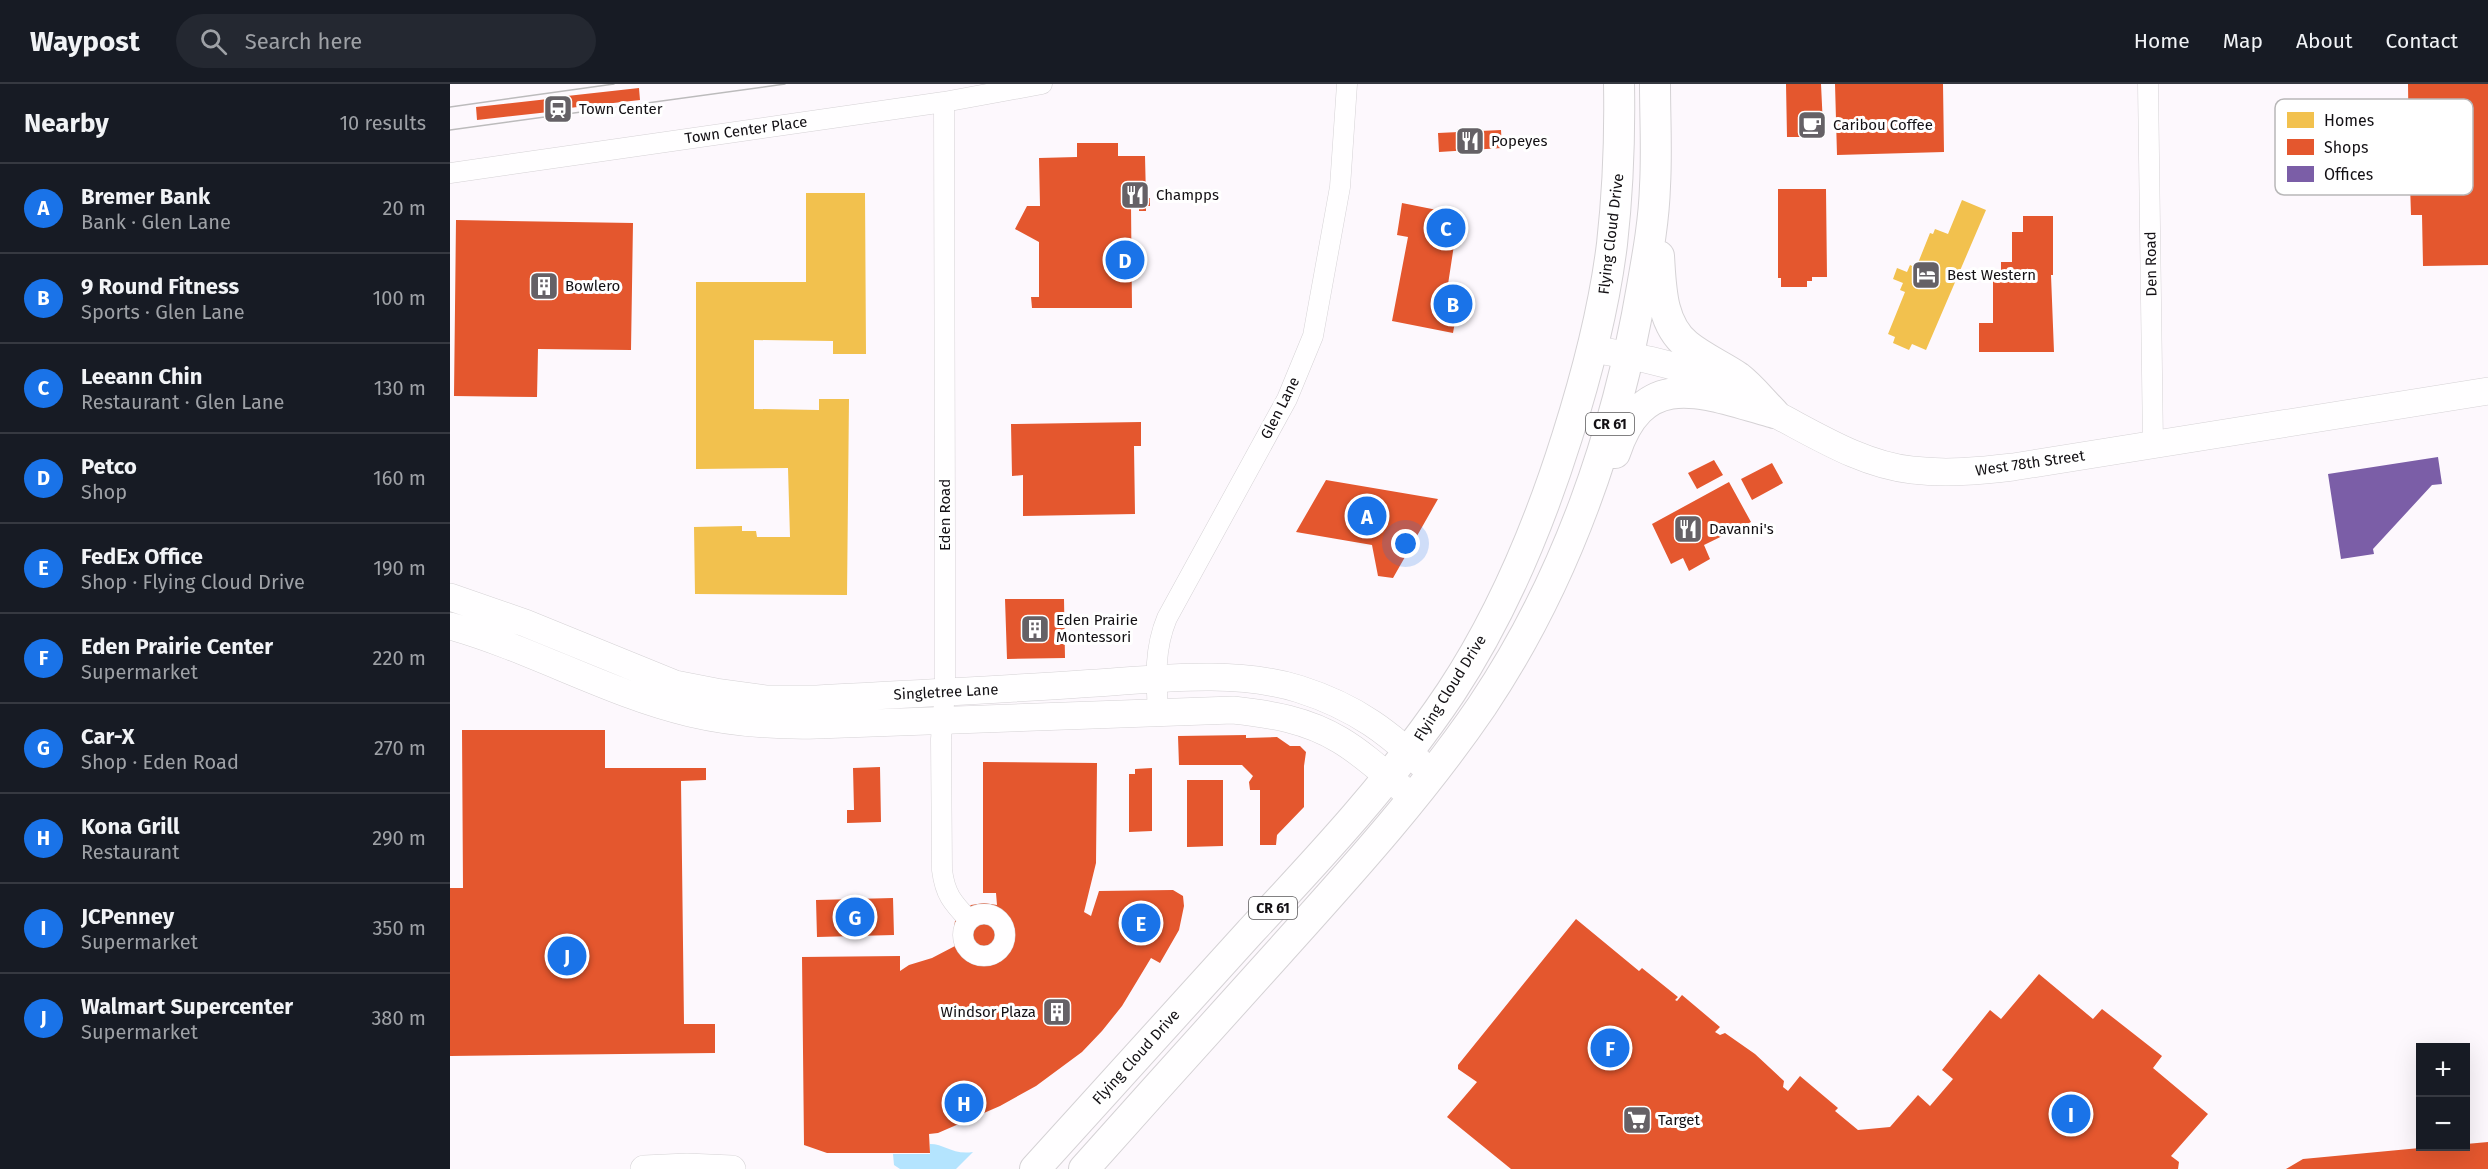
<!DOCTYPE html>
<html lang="en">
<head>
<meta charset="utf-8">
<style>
  body { margin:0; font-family:"Fira Sans",sans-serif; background:#242831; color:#f1f3f6 }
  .controls { position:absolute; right:18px; bottom:18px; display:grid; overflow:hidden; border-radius:0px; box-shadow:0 6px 24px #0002 }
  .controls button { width:54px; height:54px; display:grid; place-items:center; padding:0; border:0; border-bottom:2px solid #363941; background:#171b24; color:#f1f3f6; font:30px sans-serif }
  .you { position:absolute; left:956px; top:460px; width:21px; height:21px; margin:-15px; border:4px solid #fff; border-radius:50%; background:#1a73e8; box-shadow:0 0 0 9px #1a73e833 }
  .badge { display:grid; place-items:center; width:39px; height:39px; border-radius:50%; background:#1a73e8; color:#fff; font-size:20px; font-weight:700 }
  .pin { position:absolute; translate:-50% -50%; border:3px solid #fff; box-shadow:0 2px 6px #0006 }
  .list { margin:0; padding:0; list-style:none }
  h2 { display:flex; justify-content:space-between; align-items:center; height:78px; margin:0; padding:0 24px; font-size:26px }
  h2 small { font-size:20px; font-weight:400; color:#9ea1a6 }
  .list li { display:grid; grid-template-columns:39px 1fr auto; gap:18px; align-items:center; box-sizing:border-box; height:90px; padding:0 24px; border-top:2px solid #363941 }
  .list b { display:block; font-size:22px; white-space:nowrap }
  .list p { margin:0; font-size:20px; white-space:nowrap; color:#9ea1a6 }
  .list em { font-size:20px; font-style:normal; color:#9ea1a6 }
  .icon { flex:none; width:33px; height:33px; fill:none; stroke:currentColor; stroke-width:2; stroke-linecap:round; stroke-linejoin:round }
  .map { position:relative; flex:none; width:2038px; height:1085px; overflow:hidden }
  header { display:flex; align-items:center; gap:36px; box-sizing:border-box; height:84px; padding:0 30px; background:#171b24; border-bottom:2px solid #363941 }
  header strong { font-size:28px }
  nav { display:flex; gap:33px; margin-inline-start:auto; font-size:21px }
  .search { width:420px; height:54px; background:#242831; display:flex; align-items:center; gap:15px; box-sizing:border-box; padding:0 21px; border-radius:33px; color:#9ea1a6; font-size:22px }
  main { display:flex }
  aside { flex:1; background:#171b24 }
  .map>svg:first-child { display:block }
</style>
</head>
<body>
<header>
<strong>Waypost</strong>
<div class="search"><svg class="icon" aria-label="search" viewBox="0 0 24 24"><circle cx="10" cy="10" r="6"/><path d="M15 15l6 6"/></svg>Search here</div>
<nav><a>Home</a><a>Map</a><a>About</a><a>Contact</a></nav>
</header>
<main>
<aside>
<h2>Nearby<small>10 results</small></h2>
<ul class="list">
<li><span class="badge">A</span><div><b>Bremer Bank</b><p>Bank · Glen Lane</p></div><em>20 m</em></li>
<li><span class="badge">B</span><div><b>9 Round Fitness</b><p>Sports · Glen Lane</p></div><em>100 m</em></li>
<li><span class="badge">C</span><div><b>Leeann Chin</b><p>Restaurant · Glen Lane</p></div><em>130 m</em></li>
<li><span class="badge">D</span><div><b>Petco</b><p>Shop</p></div><em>160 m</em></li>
<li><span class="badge">E</span><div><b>FedEx Office</b><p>Shop · Flying Cloud Drive</p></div><em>190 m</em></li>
<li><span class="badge">F</span><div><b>Eden Prairie Center</b><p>Supermarket</p></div><em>220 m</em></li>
<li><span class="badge">G</span><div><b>Car-X</b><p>Shop · Eden Road</p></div><em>270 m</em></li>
<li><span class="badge">H</span><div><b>Kona Grill</b><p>Restaurant</p></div><em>290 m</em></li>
<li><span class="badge">I</span><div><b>JCPenney</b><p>Supermarket</p></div><em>350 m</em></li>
<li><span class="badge">J</span><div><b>Walmart Supercenter</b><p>Supermarket</p></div><em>380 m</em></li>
</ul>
</aside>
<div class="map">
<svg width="2038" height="1085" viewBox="0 0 2038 1085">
  <rect width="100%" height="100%" fill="#fdf8fd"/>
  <path fill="#b4e4fe" d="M480 1060C495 1060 502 1071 523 1068L506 1085H450L444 1081 443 1070H480Z"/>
  <path fill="#f2c14e" d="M356 109H415L416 270H383V257L304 256V325L369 326V315H399L397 511 245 510 244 443 292 442V447H306L307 453H340L338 384 246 385V198H356Z
    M1512 116 1536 126 1476 266 1462 260 1459 266 1443 259 1445 253 1438 250 1455 208 1450 206 1453 199 1443 195 1447 184 1457 188 1460 181 1466 184 1480 149 1483 150 1485 145 1498 150Z"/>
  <path fill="#e4572e" d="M1336 0H1371L1373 42H1367V53H1337Z
    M1385 0H1493L1494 68 1387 71Z
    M1958 0H2038V181L1973 182 1972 131H1961L1960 100H1957V76H1959Z
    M189 4 190 16 119 24 117 12Z
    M98 15 99 28 27 36 26 23Z
    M1051 46 1052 64 989 68 988 49Z
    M627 59H668V72H695L696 114H700V122H696V127H689V121H681L682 224H582L581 213H589V158L565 145 577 122H590L589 74 627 73Z
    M1328 105H1376L1377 193H1362V197H1357V203H1331V194H1328Z
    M952 119 1002 129 998 160 1004 161 997 207 1010 210 1003 249 942 237 958 153 947 151Z
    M1573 132H1603V191H1601L1604 268H1529V239H1543V193H1551V178H1562V148H1573Z
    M6 136 183 139 181 266 88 265 87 313 4 312Z
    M691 338V362H684L685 430 573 432V391L562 392 561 340Z
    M1264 376 1273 391 1247 405 1238 389Z
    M1322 379 1333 399 1302 416 1291 395Z
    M876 396 988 415 943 494 928 492 922 461 846 448Z
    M1279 398 1301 438 1254 461 1260 475 1239 487 1233 474 1221 480 1202 440Z
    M555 515H614L615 574 557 575Z
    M12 646H155V684H256V696L231 697 234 940H265V969L0 972V804H13Z
    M796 651V654L827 653 840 662H850L856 668 854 682V723L827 751 826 761H810V706H800L799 698 803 692 792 681H729L728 652Z
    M533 678 647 679 646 779 634 828 641 832 649 807 723 806 733 812 734 822 729 846 710 879 701 874 672 922 652 947 632 968 586 1002 550 1022 488 1049 479 1050 480 1069H377L354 1061 352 873 450 872V887L459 881 482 874 505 862 503 852 505 837 521 821 534 819 547 821 546 809H533Z
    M430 683 431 738 397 739V726H404L403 684Z
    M702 684V747L679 748V690H685V685Z
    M737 696H773V762L737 763Z
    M443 814 444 851 367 853 366 816Z
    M1126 835 1189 887 1192 884 1228 913 1225 916 1227 917 1232 911 1270 943 1265 948 1270 951 1275 949 1305 970 1334 997 1333 1003 1338 1007 1350 992 1388 1024 1385 1027 1408 1046 1440 1043 1468 1011 1480 1022 1503 995 1492 986 1540 926 1551 935 1589 890 1643 935 1652 925 1712 972 1703 984 1758 1030 1721 1072 1729 1078 1728 1085H1061L997 1033 1027 998 1008 985V981Z
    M2038 1058V1085H1836L1853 1075 1991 1062H2016V1060Z"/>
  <path fill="#7b5ea7" d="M1988 373 1992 400 1982 401 1923 465 1924 470 1891 475 1878 390Z"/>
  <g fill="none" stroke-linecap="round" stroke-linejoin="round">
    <g stroke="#d5d2d5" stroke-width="21">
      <path id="street" d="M1698 0 1703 360
        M494 18 495 460V608L491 655 492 786C495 810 502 818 519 836
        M0 89 494 18 592 0
        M708 628C706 595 704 565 717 534L837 315 863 252 890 103 897 0
        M513 851a21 21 0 1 1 42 0a21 21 0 1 1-42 0Z"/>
    </g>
    <g stroke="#d5d2d5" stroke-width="28">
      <path id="secondary" d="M1143 265C1182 272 1221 279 1258 294 1282 304 1304 318 1327 331 1369 353 1414 381 1462 386 1496 390 1529 387 1563 383L2038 307
        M0 513 75 539 225 600 266 608 317 615H367C455 610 543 606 631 600 701 596 782 584 849 605 906 623 940 649 982 690
        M0 542C82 565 159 610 240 629 282 639 324 642 367 641L783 626C821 630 857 636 890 656 917 672 940 695 963 714
        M194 1085 237 1083 282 1085"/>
    </g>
    <g stroke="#d5d2d5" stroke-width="32">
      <path id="primary" d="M1209 172C1211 203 1211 240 1237 261 1253 274 1272 282 1288 293 1301 303 1312 317 1324 329
        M1165 369C1194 281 1255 310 1321 328
        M585 1085C656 1006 728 927 800 848 871 772 943 695 1001 608 1053 529 1089 442 1117 353 1137 290 1154 225 1162 160 1168 106 1170 54 1169 0
        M634 1085C699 1012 764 940 830 867 901 788 972 710 1032 622 1116 497 1167 350 1192 203 1198 169 1204 136 1205 102 1207 68 1205 34 1205 0"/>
    </g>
    <use href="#street" stroke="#fffeff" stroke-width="20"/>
    <use href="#secondary" stroke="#fffeff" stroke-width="27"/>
    <use href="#primary" stroke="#fffeff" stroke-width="30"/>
    <path stroke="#bcbbbc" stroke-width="1.5" d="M0 23 164 0
      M0 46 335 0"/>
  </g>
  <defs>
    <g id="station-square" transform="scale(1.5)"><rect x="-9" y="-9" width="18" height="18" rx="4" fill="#656166" stroke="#fff"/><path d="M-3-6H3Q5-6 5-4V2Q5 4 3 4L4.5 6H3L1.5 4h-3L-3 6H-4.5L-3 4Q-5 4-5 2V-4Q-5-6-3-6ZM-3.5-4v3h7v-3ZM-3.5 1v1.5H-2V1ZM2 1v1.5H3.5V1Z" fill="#fff"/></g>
    <g id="cafe-square" transform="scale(1.5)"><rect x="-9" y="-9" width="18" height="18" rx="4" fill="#656166" stroke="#fff"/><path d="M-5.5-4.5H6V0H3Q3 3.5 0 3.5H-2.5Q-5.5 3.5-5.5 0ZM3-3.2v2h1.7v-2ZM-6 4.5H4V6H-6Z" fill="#fff"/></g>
    <g id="restaurant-square" transform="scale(1.5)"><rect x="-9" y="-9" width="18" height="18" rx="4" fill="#656166" stroke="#fff"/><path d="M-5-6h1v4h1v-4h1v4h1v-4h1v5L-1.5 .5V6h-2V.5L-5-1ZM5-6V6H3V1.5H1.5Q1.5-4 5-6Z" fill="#fff"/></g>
    <g id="hotel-square" transform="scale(1.5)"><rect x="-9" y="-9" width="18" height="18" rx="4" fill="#656166" stroke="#fff"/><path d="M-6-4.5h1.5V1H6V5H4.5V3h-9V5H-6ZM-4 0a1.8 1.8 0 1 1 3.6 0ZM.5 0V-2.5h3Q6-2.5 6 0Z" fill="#fff"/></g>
    <g id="building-square" transform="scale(1.5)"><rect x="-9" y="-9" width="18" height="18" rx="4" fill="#656166" stroke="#fff"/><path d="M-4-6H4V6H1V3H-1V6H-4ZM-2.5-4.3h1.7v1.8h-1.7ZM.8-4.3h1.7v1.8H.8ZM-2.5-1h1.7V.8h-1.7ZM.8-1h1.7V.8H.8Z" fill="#fff"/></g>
    <g id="supermarket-square" transform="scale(1.5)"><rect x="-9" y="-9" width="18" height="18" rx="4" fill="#656166" stroke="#fff"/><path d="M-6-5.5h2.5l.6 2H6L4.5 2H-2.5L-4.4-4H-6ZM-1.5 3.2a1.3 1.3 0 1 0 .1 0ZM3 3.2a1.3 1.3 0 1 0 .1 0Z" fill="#fff"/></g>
  </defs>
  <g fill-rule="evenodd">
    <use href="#station-square" x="108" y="25"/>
    <use href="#cafe-square" x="1362" y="41"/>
    <use href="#restaurant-square" x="1020" y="57"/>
    <use href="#restaurant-square" x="685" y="111"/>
    <use href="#hotel-square" x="1476" y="191"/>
    <use href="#building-square" x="94" y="202"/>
    <use href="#restaurant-square" x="1238" y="445"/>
    <use href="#building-square" x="585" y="545"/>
    <use href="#building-square" x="607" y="928"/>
    <use href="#supermarket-square" x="1187" y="1036"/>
  </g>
  <g text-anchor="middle" stroke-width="6" stroke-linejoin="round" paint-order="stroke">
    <g fill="#fff" stroke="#5a585a" stroke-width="1.5">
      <rect x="1136" y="329" width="48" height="22" rx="4.5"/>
      <rect x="799" y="813" width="48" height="22" rx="4.5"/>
    </g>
    <g font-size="14" font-weight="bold" fill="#131014">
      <text x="1160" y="345">CR 61</text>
      <text x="823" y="829">CR 61</text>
    </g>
    <g font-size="15" fill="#131014" stroke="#fff" text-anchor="start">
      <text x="129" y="30">Town Center</text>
      <text x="1383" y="46">Caribou Coffee</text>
      <text x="1041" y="62">Popeyes</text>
      <text x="706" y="116">Champps</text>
      <text x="1497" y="196">Best Western</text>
      <text x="115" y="207">Bowlero</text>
      <text x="1259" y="450">Davanni's</text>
      <text x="606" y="541">Eden Prairie<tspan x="606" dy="17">Montessori</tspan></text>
      <text x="586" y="933" text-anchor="end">Windsor Plaza</text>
      <text x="1208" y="1041">Target</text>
    </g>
    <g font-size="15" fill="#131014" stroke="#fff">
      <text transform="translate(296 46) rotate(-8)" y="5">Town Center Place</text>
      <text transform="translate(1161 150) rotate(-83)" y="5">Flying Cloud Drive</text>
      <text transform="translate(1701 180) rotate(-91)" y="5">Den Road</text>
      <text transform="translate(830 324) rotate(-63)" y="5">Glen Lane</text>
      <text transform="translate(1580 379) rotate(-8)" y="5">West 78th Street</text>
      <text transform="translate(495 431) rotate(-90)" y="5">Eden Road</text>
      <text transform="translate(1000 604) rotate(-58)" y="5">Flying Cloud Drive</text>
      <text transform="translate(496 608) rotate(-3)" y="5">Singletree Lane</text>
      <text transform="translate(686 973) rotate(-48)" y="5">Flying Cloud Drive</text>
    </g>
  </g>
  <rect x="1825" y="15" width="198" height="96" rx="9" fill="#fff" stroke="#b8b7b8" stroke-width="1.5"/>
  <rect x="1837" y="28" width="27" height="16" fill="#f2c14e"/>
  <rect x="1837" y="55" width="27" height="16" fill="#e4572e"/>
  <rect x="1837" y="82" width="27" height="16" fill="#7b5ea7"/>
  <g font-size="16" fill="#131014">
    <text x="1874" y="42">Homes</text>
    <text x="1874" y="69">Shops</text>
    <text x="1874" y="96">Offices</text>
  </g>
</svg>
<div class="controls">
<button>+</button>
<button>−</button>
</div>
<div class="you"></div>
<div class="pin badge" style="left:917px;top:432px">A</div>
<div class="pin badge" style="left:1003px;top:220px">B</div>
<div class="pin badge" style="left:996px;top:144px">C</div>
<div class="pin badge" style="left:675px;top:176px">D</div>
<div class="pin badge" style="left:691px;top:839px">E</div>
<div class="pin badge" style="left:1160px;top:964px">F</div>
<div class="pin badge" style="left:405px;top:833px">G</div>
<div class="pin badge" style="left:514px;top:1019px">H</div>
<div class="pin badge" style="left:1621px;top:1030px">I</div>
<div class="pin badge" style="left:117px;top:872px">J</div>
</div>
</main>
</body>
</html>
